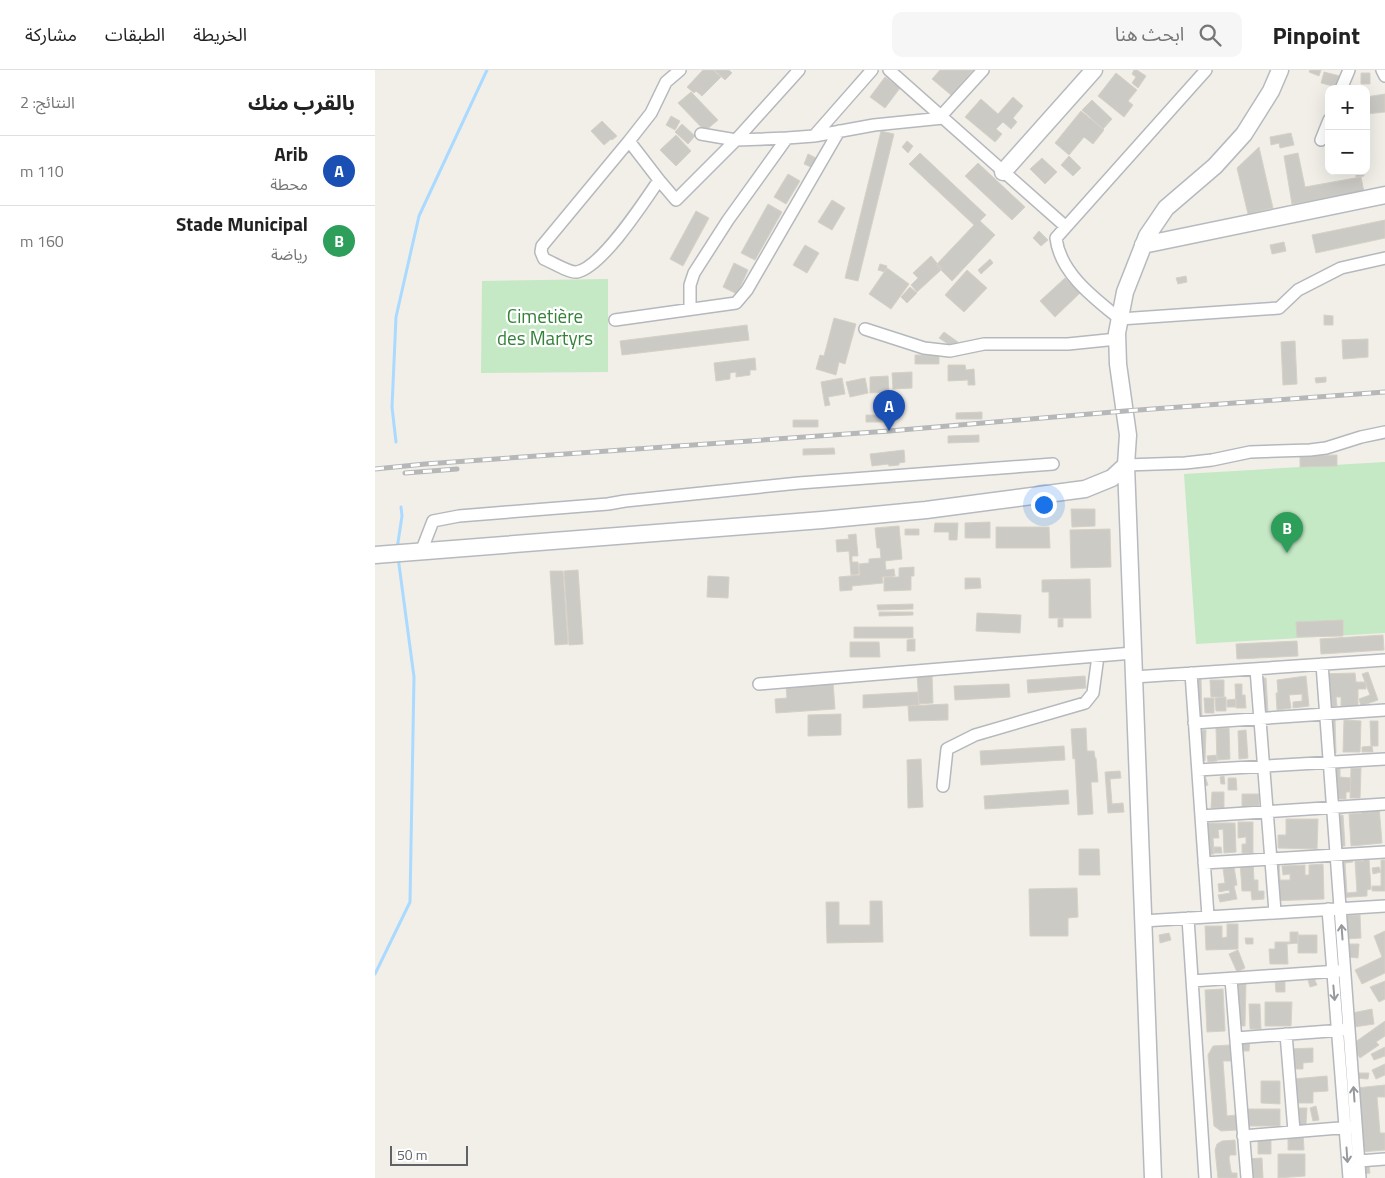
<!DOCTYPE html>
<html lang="ar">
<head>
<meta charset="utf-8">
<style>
  body { margin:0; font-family:"Titillium Web","Noto Sans Arabic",sans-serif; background:#f6f6f6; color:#222; direction:rtl }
  .controls { position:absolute; right:15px; top:15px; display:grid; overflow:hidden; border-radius:10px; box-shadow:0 5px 20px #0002 }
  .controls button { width:45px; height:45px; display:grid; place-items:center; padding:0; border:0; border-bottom:1px solid #e0e0e0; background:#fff; color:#222; font:25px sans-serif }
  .scale { position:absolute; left:15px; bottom:12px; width:78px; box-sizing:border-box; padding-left:5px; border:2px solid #5f6368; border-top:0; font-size:14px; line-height:18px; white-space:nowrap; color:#5f6368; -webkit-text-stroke:4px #fff; paint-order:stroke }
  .you { position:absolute; left:668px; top:434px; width:18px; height:18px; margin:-12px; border:4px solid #fff; border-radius:50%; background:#1a73e8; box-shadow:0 0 0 8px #1a73e833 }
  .badge { display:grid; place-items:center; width:32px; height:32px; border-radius:50%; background:#ea4335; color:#fff; font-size:16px; font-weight:700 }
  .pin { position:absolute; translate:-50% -41px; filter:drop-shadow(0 1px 2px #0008) }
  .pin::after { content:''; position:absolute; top:26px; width:18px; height:15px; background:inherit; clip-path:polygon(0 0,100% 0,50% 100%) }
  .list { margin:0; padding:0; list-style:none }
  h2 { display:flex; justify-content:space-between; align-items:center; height:65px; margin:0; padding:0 20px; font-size:21px }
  h2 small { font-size:16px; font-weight:400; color:#767676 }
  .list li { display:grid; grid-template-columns:32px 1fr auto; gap:15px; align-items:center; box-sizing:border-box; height:70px; padding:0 20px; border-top:1px solid #e0e0e0 }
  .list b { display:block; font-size:19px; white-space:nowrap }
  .list p { margin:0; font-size:16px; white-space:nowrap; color:#767676 }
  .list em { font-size:16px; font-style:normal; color:#767676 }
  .icon { flex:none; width:28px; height:28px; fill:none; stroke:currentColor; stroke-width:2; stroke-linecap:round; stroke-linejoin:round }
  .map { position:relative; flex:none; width:1010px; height:1108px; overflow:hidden; direction:ltr }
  header { display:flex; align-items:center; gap:30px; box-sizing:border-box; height:70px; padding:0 25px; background:#fff; border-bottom:1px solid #e0e0e0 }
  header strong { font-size:24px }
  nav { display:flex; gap:28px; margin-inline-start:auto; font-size:18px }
  .search { width:350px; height:45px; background:#f6f6f6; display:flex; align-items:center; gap:12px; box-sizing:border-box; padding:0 18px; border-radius:10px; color:#767676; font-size:19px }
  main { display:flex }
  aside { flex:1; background:#fff }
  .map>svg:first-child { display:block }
</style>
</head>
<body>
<header>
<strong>Pinpoint</strong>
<div class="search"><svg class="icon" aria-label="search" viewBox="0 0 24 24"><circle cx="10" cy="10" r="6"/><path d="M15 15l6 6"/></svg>ابحث هنا</div>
<nav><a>الخريطة</a><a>الطبقات</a><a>مشاركة</a></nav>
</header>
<main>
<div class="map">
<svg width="1010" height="1108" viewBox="0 0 1010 1108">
  <rect width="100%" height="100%" fill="#f1efe8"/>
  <path fill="#c5e8c5" d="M233 209V302L106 303 107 211Z
    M1010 392V563L821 574 809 404Z"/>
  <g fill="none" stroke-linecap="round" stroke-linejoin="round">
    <path stroke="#aadaff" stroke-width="3" d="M21 372 17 337 21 247 44 146 112 0
      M22 479 27 446 26 437
      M0 904 35 832 39 607 23 487"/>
  </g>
  <path fill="#cccac5" stroke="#d6d1c6" d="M328 0H338L346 7 327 26 321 21 319 23 312 17Z
    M339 0H354L357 3 350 10Z
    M565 0H598L576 25 557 9Z
    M759 0H762L771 6 763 18 757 13 761 7 757 4Z
    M935 0H946L944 6 934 2Z
    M949 2 965 6 962 17 946 13Z
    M741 3 762 20 753 31 758 35 749 47 723 26Z
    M986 3H995V14H986Z
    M510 7 525 18 510 38 495 27Z
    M316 22 343 50 330 61 303 33Z
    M1010 24V42L991 44V27Z
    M638 27 648 36 638 48 642 52 636 59 628 52 621 59 627 64 620 72 590 47 606 29 623 44Z
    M717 30 737 49 728 59 707 40Z
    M706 41 729 60 718 74 709 67 694 85 680 73Z
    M296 46 305 51 300 60 291 55Z
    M227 51 242 66 237 70 236 69 229 75 216 61Z
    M307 54 320 66 313 74 300 62Z
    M506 61 519 64 483 211 470 208Z
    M916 63 919 75 905 78 904 73 896 75 895 67Z
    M301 65 316 81 301 96 285 80Z
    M532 71 538 76 533 83 527 77Z
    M884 77 898 138 873 144 862 98Z
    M545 83 611 145 605 151 620 165 577 211 561 195 599 155 534 94Z
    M923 83 930 117 986 107 989 122 917 134 909 86Z
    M433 84 443 89 438 98 429 94Z
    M694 86 706 98 698 106 686 95Z
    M667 88 682 102 670 114 655 99Z
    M603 93 650 137 637 150 590 106Z
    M981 101H988L989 106 981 107Z
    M413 104 425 111 411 134 399 127Z
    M457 130 470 138 457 160 443 152Z
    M393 134 407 142 380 190 366 183Z
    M321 141 334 148 308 196 295 189Z
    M1010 150V168L941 183 937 165Z
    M664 161 673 170 666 176 658 168Z
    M909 172 911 181 897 184 895 175Z
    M430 175 444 183 432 203 418 195Z
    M556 186 567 199 542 222 536 215 543 208 538 203Z
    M615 189 618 193 606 204 603 200Z
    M359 193 373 200 362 224 348 217Z
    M505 194 512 196 510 202 503 200Z
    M512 198 534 214 516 239 494 224Z
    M592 200 612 218 589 242 570 225Z
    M811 206 812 212 803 214 801 208Z
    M690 208 705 223 680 247 665 231Z
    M535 217 542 223 532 233 526 227Z
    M949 245 958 246V255H949Z
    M459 248 481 254 470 294 464 292 461 305 441 299 445 285 449 286Z
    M372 255 374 270 247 285 245 271Z
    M569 262 583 272 579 278 564 268Z
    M993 269V287L968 289 967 270Z
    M920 271 922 314 908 315 906 272Z
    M540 285H564V294H540Z
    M380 288 381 300H375V305L361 307V302L355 303V309L341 311 339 293Z
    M573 295H590L591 300 599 299 600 315H593V310L573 311Z
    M537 302V318L518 319 517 303Z
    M513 306 514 322 495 323V307Z
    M951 307V312L941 313 940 308Z
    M467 308 470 324 453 327 455 335 450 336 446 312Z
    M490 308 493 323 475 327 471 312Z
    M607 342V349H581V343Z
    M491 345H516L517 352H491Z
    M418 350H443V357H418Z
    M604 365V372L573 373V366Z
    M459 378 460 384 428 385V379Z
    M529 380 530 392 524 393V395L514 396 513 394 497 396 495 384Z
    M962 385V396L925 397V386Z
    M696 439H720V456L697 457Z
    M615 452V468H590V453Z
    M560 453H583L582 470H574V462H559Z
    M524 456 527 489 510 491 511 500 519 499 520 506 507 507 508 513 477 516V520L465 521 464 507 485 505 484 494 494 493V489L506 488 505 478H502L500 458Z
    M621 457H674L675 478H621Z
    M530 459H544V465H530Z
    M735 459 736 497 696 498 695 460Z
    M481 464 483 486H477V492H483L484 504 476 505 474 481 462 482 461 470 474 469 473 465Z
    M539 497V506H536V520L509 521V507H524V498Z
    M203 500 208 574 194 575 189 501Z
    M175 501H188L193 574 180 575Z
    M333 506 354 507 353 528 332 527Z
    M590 508H605L606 518 590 519Z
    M715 509 716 548H674V522H667V510Z
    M538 534V539L503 540 502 535Z
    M504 542H538V545L504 546Z
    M602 543 646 545 645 563 601 561Z
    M688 548V557H683V549Z
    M968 550V566L922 567 921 552Z
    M479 557H538V568H479Z
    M1008 565 1009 580 946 584 945 569Z
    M540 569V581H532V570Z
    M922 571 923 586 862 589 861 574Z
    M475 572H504L505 587H475Z
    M993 602 1003 630 986 636 984 629 995 625 987 604Z
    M980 603 981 612H991V619H983V636H966V627H961L962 636 950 637 943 604Z
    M542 604H557L558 633 544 634Z
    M710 606 711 618 653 623 652 610Z
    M931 606 934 636 918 638V632L927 631V624L914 625 916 638 902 640 901 623H903L902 610Z
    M880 608H891L893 642H882Z
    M826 609 827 646 819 647 814 610Z
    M835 610H849V627H836Z
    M458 612 460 639 401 643 400 629 412 628 411 615Z
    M634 614 635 627 580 630 579 616Z
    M860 614H867V625H870L871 638H861Z
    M543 622 544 635 488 638V625Z
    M851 627V641H841L840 628Z
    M829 628H839V643H830Z
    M861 629V637H852V630Z
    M573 634V650L534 651 533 636Z
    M466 644V665L433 666V645Z
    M948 649H960L961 683 949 684Z
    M969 650 986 651 985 682H968Z
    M995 651H1003V676H996Z
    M711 658 712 681H719L720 688H721L723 712H716L718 744 703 745 700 688 698 689 696 659Z
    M841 658H854L855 689 842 690Z
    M821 660H831L830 691H820Z
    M871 660 873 688 864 689 863 661Z
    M689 676 690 690 606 695 605 681Z
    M997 676 998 682H987V677Z
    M842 685V691L833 692 832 686Z
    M546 689 548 737 533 738 532 690Z
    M955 698H965V707L976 708 975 722H971V729H955Z
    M976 698H986L985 728H975Z
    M745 701 746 708 735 709 737 734 748 733 749 742 733 743 730 702Z
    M830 706 833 715 825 718 823 708Z
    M849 706 850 714H846L845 707Z
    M853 708H861L862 720H853Z
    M693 720 694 734 610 739 609 726Z
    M837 722H849V738H836Z
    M867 724H884V738L867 739Z
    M1004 736 1007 773 976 776 974 744 987 743V738Z
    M958 745H968L970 776 957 777Z
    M911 749H943L942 779 903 778V765H911Z
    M863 752H878V783H867V774H871V767L863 768Z
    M837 753H860L861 782 849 783 848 759 843 760 844 768H838L839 784 826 785 824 754Z
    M839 777H846L847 783H839Z
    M704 779H724L725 805H704Z
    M977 788 978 792 970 793 972 823 982 822 980 791H989V789H994L996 819 992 820V826L960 828 958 789Z
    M1006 790H1010V821H997V816H1006Z
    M865 791H878L879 810H883V821H889V829L877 830 876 821H867Z
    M893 792H904L905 810H915V804L908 805 907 796 930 795V805H934V795L948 794 949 829 895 831Z
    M859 797 862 815 859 816 862 829 845 832 843 825 855 823 854 820 844 822 843 814 850 813 848 799Z
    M1004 797 1006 802 998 804 997 798Z
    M702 818 703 847 693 848V866H655L654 819Z
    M495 831H507L508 872 452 873 451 832H464V855H495Z
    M969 845H985L986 868 970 869Z
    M852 854H863V879L831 880 830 856H847V868L852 867Z
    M1010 861V903L987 914 980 900 1007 887 999 866Z
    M915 862H923V873L912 874 913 894H895L894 879H900V872H915Z
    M794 863 796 870 785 873 784 865Z
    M923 865H942V883H923Z
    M870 868H878V874H871Z
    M973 874H984L983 888 972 887Z
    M863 880 870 898 862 902 854 884Z
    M939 908 942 915 935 917 933 910Z
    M900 910H910V922H901Z
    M1010 911V929L1004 932 995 917Z
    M857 913H871L870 956H857Z
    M848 919 850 961 832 962 830 920Z
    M890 932H917L916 956H890Z
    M874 934H885L886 959H875Z
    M997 939 999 954 979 957 977 943Z
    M1010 951V966L1001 972 1004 975 985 988 976 975Z
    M863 970H875L874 981H863Z
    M855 975 856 991H848L852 1046 861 1045 862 1060 846 1061 839 1056 833 985 838 976Z
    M1010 977V986L999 990 996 984Z
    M938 978V992L928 993V999H915L914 979Z
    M1010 994V1005L1001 1009 997 1000Z
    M980 1003H994L993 1009 980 1008Z
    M952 1006 953 1021 938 1022V1033H918V1009Z
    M886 1011H905V1034L886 1033Z
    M1010 1015V1027H1002L1005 1063H1010V1080L986 1082 981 1018Z
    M941 1036 944 1050 938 1051 935 1038Z
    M917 1038H932L931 1055H917Z
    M866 1039H905V1056H866Z
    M913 1061H928L929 1080H913Z
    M883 1066H896V1084H883Z
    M860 1070 861 1085H855L854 1088 856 1101 857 1103H862V1108H843L840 1080 842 1074 847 1071Z
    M903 1084H930V1106L903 1108Z
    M887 1088 888 1108H871L870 1089Z
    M994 1096 995 1103 988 1104 987 1097Z"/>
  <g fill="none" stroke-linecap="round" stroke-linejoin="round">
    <g stroke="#b5b8bc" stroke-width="14">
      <path id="street" d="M305 0 291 12 276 43 254 71 284 110 301 130 361 70 424 0
        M514 0 690 156
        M831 0 681 168C685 203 719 228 745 249L904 238 923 220 966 198 1010 188
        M1007 0 1010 6
        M966 19 974 0
        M566 46 608 0
        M326 64 361 70 412 68 439 66 499 55 568 48
        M439 66 497 0
        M946 70 954 50
        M254 71 167 176 166 182 169 189C177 192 194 203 202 202 227 197 269 132 284 110
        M315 239V215L319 203 353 150 412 68
        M240 250 361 233 372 220 464 61
        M490 259 549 278 575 281 609 274H693L742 269
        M751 395 810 393 837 390 875 382 935 380 951 378 986 367 1010 362
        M46 482 58 451 84 446 233 434 250 431 424 413 678 394
        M947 594 985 1108
        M881 599 900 842
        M816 603 833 846
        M759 607 1010 590
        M384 614 758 583
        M819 653 1010 640
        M823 700 1010 689
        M568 716 572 679 600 665 710 633 718 623 723 586
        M826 746 1010 734
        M829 793 1010 782
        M953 839 974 1108
        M813 848 830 1108
        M768 851 1010 836
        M856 909 872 1108
        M817 911 963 901
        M911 964 919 1061
        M861 968 968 960
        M868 1066 976 1057
        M984 1091 1010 1089"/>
    </g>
    <g stroke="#b6babf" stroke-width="19">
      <path id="secondary" d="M628 102 719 0
        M768 175 1010 125
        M751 395 778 1108
        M0 485 447 450 551 440 710 419 737 408 751 395 753 365 743 294 742 263 750 222 772 166 791 138 840 96 869 64 896 21 905 0"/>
    </g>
    <use href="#street" stroke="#fff" stroke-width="11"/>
    <use href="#secondary" stroke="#fff" stroke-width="16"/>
    <g stroke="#b6b7b8" stroke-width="5">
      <path id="rail" d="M0 399 50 394 514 361 750 341 1010 322
        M30 403 82 399"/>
    </g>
    <use href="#rail" stroke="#fff" stroke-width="3" stroke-dasharray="9" stroke-linecap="butt"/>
  </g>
  <defs><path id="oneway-shaft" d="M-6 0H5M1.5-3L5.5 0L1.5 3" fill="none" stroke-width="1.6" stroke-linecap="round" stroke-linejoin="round" transform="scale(1.25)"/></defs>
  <g stroke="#979a9d">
    <use href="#oneway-shaft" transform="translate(967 862) rotate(-94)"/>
    <use href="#oneway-shaft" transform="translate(959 923) rotate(85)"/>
    <use href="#oneway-shaft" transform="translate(979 1024) rotate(-94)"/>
    <use href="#oneway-shaft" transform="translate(972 1085) rotate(86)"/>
  </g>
  <g text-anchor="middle" stroke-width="4.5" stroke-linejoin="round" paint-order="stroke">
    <g font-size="19" fill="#348238" stroke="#fff">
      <text x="170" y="253">Cimetière<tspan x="170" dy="22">des Martyrs</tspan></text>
    </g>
  </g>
</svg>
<div class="controls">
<button>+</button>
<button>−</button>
</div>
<div class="scale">50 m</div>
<div class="you"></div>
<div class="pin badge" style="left:514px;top:361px;background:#1a4fb4">A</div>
<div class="pin badge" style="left:912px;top:483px;background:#2e9e5b">B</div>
</div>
<aside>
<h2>بالقرب منك<small>النتائج: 2</small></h2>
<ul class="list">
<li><span class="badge" style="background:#1a4fb4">A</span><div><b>Arib</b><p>محطة</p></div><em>110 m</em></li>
<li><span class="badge" style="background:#2e9e5b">B</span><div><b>Stade Municipal</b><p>رياضة</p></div><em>160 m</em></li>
</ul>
</aside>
</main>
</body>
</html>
